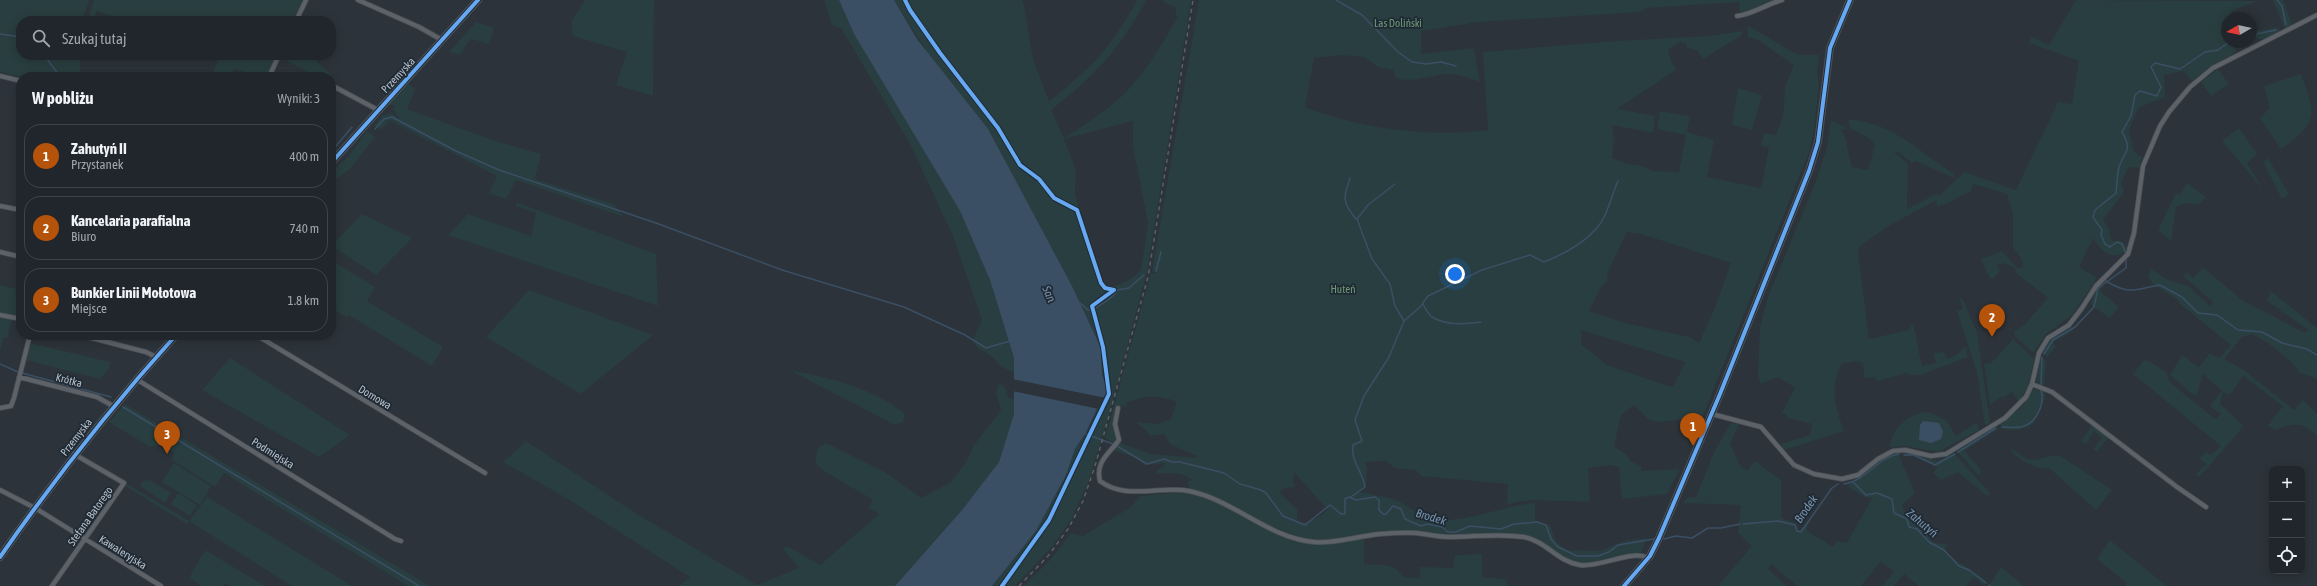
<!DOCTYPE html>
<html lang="pl">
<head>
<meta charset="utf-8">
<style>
  body { margin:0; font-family:"Asap Condensed",sans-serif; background:#2d3238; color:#f1f3f6 }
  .controls { position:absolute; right:12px; bottom:12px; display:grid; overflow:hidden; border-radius:8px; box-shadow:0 2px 10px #0003 }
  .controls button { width:36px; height:36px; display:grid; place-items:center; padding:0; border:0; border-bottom:1px solid #3e4348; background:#21262c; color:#f1f3f6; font:20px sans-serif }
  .compass { position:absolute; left:2221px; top:12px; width:36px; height:36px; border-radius:50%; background:#21262c; box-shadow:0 2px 10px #0003; rotate:261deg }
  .you { position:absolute; left:1455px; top:274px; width:14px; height:14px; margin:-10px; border:3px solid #fff; border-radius:50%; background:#1a73e8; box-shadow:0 0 0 6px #1a73e833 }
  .badge { display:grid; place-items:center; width:26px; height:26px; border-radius:50%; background:#b45309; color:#fff; font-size:13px; font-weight:700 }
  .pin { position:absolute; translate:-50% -33px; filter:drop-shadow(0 1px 2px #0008) }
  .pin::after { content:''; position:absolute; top:21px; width:14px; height:12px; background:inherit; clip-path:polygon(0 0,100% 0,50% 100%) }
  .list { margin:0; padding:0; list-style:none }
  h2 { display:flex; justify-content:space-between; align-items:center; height:52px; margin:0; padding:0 16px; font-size:17px }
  h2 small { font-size:13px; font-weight:400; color:#a2a5a9 }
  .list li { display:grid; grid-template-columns:26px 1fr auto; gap:12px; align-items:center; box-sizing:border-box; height:64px; margin:0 8px 8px; padding:0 8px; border:1px solid #3e4348; border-radius:16px }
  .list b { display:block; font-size:15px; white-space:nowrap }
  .list p { margin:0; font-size:13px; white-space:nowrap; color:#a2a5a9 }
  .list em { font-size:13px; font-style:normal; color:#a2a5a9 }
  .icon { flex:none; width:22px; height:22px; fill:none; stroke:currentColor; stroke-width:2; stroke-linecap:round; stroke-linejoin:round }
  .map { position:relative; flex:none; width:2317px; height:586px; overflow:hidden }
  .search { position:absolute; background:#21262c; box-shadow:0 2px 10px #0003; left:16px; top:16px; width:320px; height:44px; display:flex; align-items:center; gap:10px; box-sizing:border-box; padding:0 14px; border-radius:16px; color:#a2a5a9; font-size:15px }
  .panel { position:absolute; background:#21262c; box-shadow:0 2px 10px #0003; left:16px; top:72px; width:320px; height:268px; border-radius:16px }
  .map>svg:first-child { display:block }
</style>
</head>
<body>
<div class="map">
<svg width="2317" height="586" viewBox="0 0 2317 586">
  <rect width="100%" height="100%" fill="#2c333a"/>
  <path fill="#293e40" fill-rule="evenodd" d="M0 0H89L82 21H21V55H80V77H22L0 72Z
    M94 0H303L293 21H128L97 11 92 21H87Z
    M585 0H654L653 96 616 85 627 52 573 36 571 22Z
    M824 0H839L854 34 960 211 990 280 1014 358V373L1000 366 993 357 976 347 973 339 982 320 953 236 910 144 841 28 832 25Z
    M894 0H1023L1033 59 1049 101C1089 70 1113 46 1137 0H1146C1122 47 1093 78 1051 110L1064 138C1085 124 1108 110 1126 92 1147 70 1162 44 1177 18L1175 7 1163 2 1164 0H1191L1147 272 1108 418 1088 483 1071 520 1052 547 1015 586H992L1036 531 1066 475 1075 449 1086 432 1102 398 1109 394 1102 375 1101 348 1072 286 1046 238ZM1133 121V146L1148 223 1141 270C1133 279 1117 288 1106 286L1101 279 1075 195 1076 170 1064 139Z
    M1199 0H1773L1751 11 1740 12 1739 2 1647 8 1640 12 1478 22 1421 31V54L1474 48 1480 82C1467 77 1454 72 1439 75 1424 77 1410 83 1396 78L1393 70 1378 67 1364 57 1342 55 1314 58 1305 107C1358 128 1431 138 1488 130L1483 52 1616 41 1710 36 1742 31V35L1703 59 1697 50 1687 48V44L1680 42 1668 50 1670 58 1676 70 1617 109 1655 116 1653 133 1612 125 1614 139 1612 158 1627 164 1639 165 1653 171 1679 172 1686 135 1657 129 1660 111 1690 116 1687 132 1714 140 1707 177 1761 188 1769 147 1761 146 1764 133 1776 135 1783 117 1785 87 1794 65 1758 40 1748 37 1747 25 1798 55H1819L1817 72 1819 85 1814 130 1809 152 1700 423 1695 417 1661 422 1649 420 1634 405 1621 415 1614 446 1628 456 1630 461 1641 466V471L1680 469 1667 494 1622 499 1619 467 1610 465 1588 468 1590 502 1532 500 1507 504 1508 484 1421 476 1416 470 1395 468 1386 461 1365 462 1367 467 1366 488 1359 492C1375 495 1386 496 1400 502 1413 508 1420 519 1435 520 1470 522 1501 506 1535 503V520L1550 525 1556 542 1567 550 1600 551 1624 541 1647 538 1641 552 1606 561 1583 564 1562 557 1534 538 1497 534 1452 536 1416 532 1323 541 1303 539 1244 515C1288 542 1311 551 1364 538V564C1379 566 1394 561 1403 577L1420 578V567L1453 568 1455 555 1482 554V577L1505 579 1508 586H1024L1051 559 1071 533 1083 536 1131 507 1140 496 1182 492 1204 495 1189 490 1188 481 1192 480C1183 472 1169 473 1157 473V470L1164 466 1165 463 1145 465 1134 457 1113 450 1120 443 1151 454 1196 458 1197 456 1170 444 1164 434 1150 436 1146 430 1137 424 1138 422 1157 424 1171 419 1177 402C1156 394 1145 396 1126 403L1127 407 1117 405 1113 423 1117 440 1114 443 1105 438 1151 273H1156L1152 271ZM1627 232 1641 234 1731 263 1716 305 1699 343 1690 337 1625 323 1589 311 1601 287 1607 282 1608 272ZM1581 330 1685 362V363L1673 387 1665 385 1607 365 1581 344ZM1294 472 1328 510C1318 518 1310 523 1297 523V509L1279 492 1285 488 1295 487 1293 482Z
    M2076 0 2257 1 2230 12 2231 18H2227V42H2248L2236 47 2235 53 2216 63 2192 81 2184 71 2164 75 2165 97 2138 108 2129 130 2134 152 2142 157 2139 168 2129 167 2121 182 2124 192 2103 220 2110 231V237L2113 241C2122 240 2124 241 2128 249 2112 263 2102 252 2093 238L2079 267 2097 278 2072 315 2046 334 2033 353 2015 336 2014 331 2024 325 2048 298 2016 273 2015 268 2005 263 1997 265 2000 271 1995 277 1990 279 1981 259 2002 251 2018 269 2023 267 2022 260 2013 247V215L2007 194 1973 184 1971 191 1946 204 1937 206 1936 200 1887 227 1860 246 1858 253 1869 339 1909 330 1912 323C1918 337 1918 351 1922 366L1936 363 1934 354 1943 351 1947 359 1958 354 1965 346 1968 357 1921 375H1909L1907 373 1877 381 1874 377 1864 378 1863 363 1856 361 1842 364C1829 389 1835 406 1844 431L1784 450 1781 444 1810 435 1812 424 1789 418 1782 412 1795 388 1778 377 1761 384 1758 376 1760 327 1768 297 1816 181 1827 147 1831 120 1847 128 1841 130C1849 141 1847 154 1852 167L1868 170 1875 145 1870 139 1850 128 1848 119C1897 124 1916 151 1955 174L1953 178 1916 161 1912 163 1898 152H1894L1908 164 1907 209 1936 194 1939 196 1964 172 2016 190 2058 102 2072 104 2079 61 2029 43 2031 36 2049 45Z
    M2273 0H2283L2292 24 2285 29Z
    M476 22 494 28 489 44 471 39 459 55 449 52Z
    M2279 27 2280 33 2263 40 2256 38 2251 40V32Z
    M220 55H277L266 77 234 69 231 77 212 75Z
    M282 55H309L331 74V81V77H318L281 58Z
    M2218 69 2229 84 2211 96 2201 82Z
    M2301 74C2317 116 2317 124 2281 149L2260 118 2270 108 2264 86Z
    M408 83 415 90 407 109 498 142 541 154 535 179 616 205 615 207 624 217 516 180 506 199 489 193 497 176 389 120 382 129 374 126 382 116 392 113 400 120 393 109 395 106 389 104Z
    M1738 88 1762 95 1752 130 1732 125Z
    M2239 128 2257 154 2247 163 2264 191 2222 141Z
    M367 131 375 137 350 169 331 183V172L348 157Z
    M2268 158 2289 194 2282 199 2263 162Z
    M2187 183 2206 197 2198 205 2185 203 2176 207 2171 241 2158 230 2176 193 2179 195Z
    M516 202 656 254 658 306 448 235 468 214 531 236 536 213 516 206Z
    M362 214 412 238 376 275 335 248 331 251V246Z
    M331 260 375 287 367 301 443 347 432 366 349 315 346 317 331 308Z
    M2203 267 2242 300 2305 333 2308 330 2267 301 2271 291 2317 328V379L2298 372C2296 362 2262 338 2252 334L2242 337 2224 359 2244 370 2294 410 2303 400 2317 414V436C2302 421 2294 423 2274 430L2268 425 2283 406 2243 376 2230 395 2223 392 2220 404 2243 425 2239 432 2199 477 2196 474 2206 464 2199 458 2206 452 2211 455 2221 446 2133 374 2144 360 2151 362 2167 373 2168 378 2172 384 2215 419 2221 414 2210 406 2222 391 2203 374 2196 397 2170 375 2182 355 2199 367 2210 353 2219 358 2231 345 2180 304 2178 300 2154 285 2148 276 2151 269 2168 280 2188 286 2210 306 2213 302 2183 276 2186 272 2193 278Z
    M2100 284 2103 286 2100 291 2119 307 2110 318 2091 305 2092 296Z
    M0 285 21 290V317L0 313Z
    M529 290 653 335 581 394 486 337Z
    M1959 298 1963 300 1977 332 1990 423 1985 425 1977 373 1957 311 1963 309Z
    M0 316 12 319 7 338 4 337 0 351Z
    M2068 327 2073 331 2053 342 2056 347 2047 357 2041 353 2051 338Z
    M2011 337 2034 359 2029 384 2019 402 2012 392 2004 397H2001L1990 405 1984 363 1990 364 2012 341Z
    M30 343 110 362 109 369 100 379 26 360Z
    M2040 357 2046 360 2044 385 2037 381Z
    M230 358 350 435 319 457 202 390Z
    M794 371C832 378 875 389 905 414L903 422 895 425 793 372Z
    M999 382 1006 389 1008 397 1014 399V414L999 462 962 510 895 586H679L690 577 568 499 503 462 526 441 637 514 757 585 799 568 783 549 787 546 820 565 879 514 868 508 873 500 824 471 815 463 818 448 826 443 885 472 921 498 951 482 966 462 974 445 1001 410 996 394Z
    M2033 389 2044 391 2045 399 2034 424 2019 430 2002 429 2000 424 2023 406Z
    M125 404 430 586H408L224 473 215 487 172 460 174 453 165 444 150 447 109 422Z
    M1928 412 1946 420 1956 436 1977 422 1979 430 1938 452 1905 446 1890 447C1891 428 1911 412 1928 412Z
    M1731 423 1739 424 1730 444 1740 465 1747 471 1755 461 1781 480V518L1796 523 1799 531 1808 522 1807 531 1833 547 1837 541 1847 543 1872 498 1865 497 1848 487 1849 485 1890 454 1898 453 1915 493 1902 505C1906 518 1914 520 1923 529 1927 532 1929 538 1932 542L1948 545 1944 549 1951 557 1986 580 1984 586 1974 577 1966 586H1919L1904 574 1894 586H1882L1894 572 1881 561 1861 586H1797L1771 564 1768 569 1787 586H1718L1752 546 1738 533 1741 505 1683 503 1687 498 1696 497 1714 452Z
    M2093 424 2109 436 2097 452 2093 449 2102 438 2094 431 2086 444 2081 441Z
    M1994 427 1998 429 1964 451 1980 468 1981 473 1979 476 1957 451Z
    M2012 449 2027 459 2036 460 2049 456H2061L2112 490 2096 510 2049 468C2033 469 2025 462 2012 453Z
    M1906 452 1937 461 1954 453 1990 493 1987 496 1958 472 1941 480 1933 473 1937 468 1936 466 1912 456 1904 455 1903 453Z
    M174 463 211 486 200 505 162 482Z
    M150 480 171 493 165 503 140 486 143 481Z
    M126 483 189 521 207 497 352 586H292L189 521 187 524 125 486Z
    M178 493 197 505 190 516 171 504Z
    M2110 540 2167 586H2125L2127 583 2097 559Z
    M205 550 265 586H230L225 583 223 586H202L189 578Z
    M2001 567 2024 586H1989Z"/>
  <path fill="#3b4f64" d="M839 0H894L917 39 988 129 1072 286 1101 348 1102 375 1109 394 1102 398 1086 432 1075 449 1066 475 1036 531 992 586H895L962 510 999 462 1014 414V358L990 280 960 211 854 34Z
    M1923 421 1939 423 1943 431 1941 439 1931 443 1919 440 1920 425Z"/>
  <path fill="#2c333a" d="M1012 379 1106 398 1099 409 1012 391Z"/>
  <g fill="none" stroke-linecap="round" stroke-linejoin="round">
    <path stroke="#3b4f64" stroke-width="1.5" d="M1336 0 1362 15 1398 52 1412 62 1426 64 1441 62 1456 66
      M2277 0 2282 6 2286 25
      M0 34 21 37
      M2251 35 2276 30
      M44 55 58 74 66 77
      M375 129 384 119 392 117 456 151 499 170 656 223 782 270 904 307 965 335 986 348 1010 341
      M331 152 352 127
      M1350 178C1343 198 1342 202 1356 219
      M1395 184 1368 205 1357 219 1372 259 1390 284 1395 306 1404 321
      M2126 254 2122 244 2117 242 2110 247 2105 244 2101 235 2102 230 2093 217 2095 210 2116 193C2117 185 2117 175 2119 167 2125 150 2133 151 2122 132L2131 116 2135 95 2140 91 2157 96 2161 87 2151 67 2155 63 2180 69 2205 52 2218 50 2229 42
      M1156 271 1161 252
      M2106 281C2131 296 2134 289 2160 285L2182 297 2198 313 2217 315 2238 330 2262 332 2282 343 2307 349 2317 355
      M1080 303 1088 310C1094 310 1115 297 1117 290L1129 288 1144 275
      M1423 304C1425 308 1428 314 1432 317 1446 326 1465 324 1481 322
      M2044 354 2053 340 2075 327 2094 307 2098 288 2126 268V258
      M0 364 18 372
      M22 373 111 397
      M2041 385 2042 357
      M123 407 419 586
      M2002 427C2008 427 2015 428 2021 427 2037 423 2045 404 2041 390
      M1083 433 1113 444
      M1117 446 1147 464 1164 459 1172 462H1180L1224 473 1240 484 1261 490 1266 493 1283 516 1305 525 1330 505 1341 514H1345V499L1349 497 1356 500 1375 497 1379 500V510L1383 514H1386L1393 506 1401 509 1405 519 1421 526 1428 524 1442 527 1448 532H1456L1470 526 1501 529 1514 524 1537 522 1546 525 1551 539 1558 547 1577 556H1598L1609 552 1618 545 1654 539
      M1958 452 1996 428
      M1904 455H1914L1935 465 1955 454
      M1853 482 1866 495 1877 493 1892 499 1894 513 1907 519 1909 527 1917 529 1929 542 1944 550 1959 566 1969 570 1986 583
      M1844 484C1866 481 1878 457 1899 454
      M1351 497 1365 487C1363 472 1350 460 1353 445L1362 441 1355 420 1364 396 1389 357 1404 321 1420 307 1428 296 1482 270 1530 255 1544 262C1564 254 1586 243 1600 224 1608 213 1612 194 1618 181
      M1743 524 1778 521 1795 525 1797 531 1801 532 1832 488 1838 484
      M1664 539 1676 536 1692 538 1708 528H1721L1740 524
      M1989 585 1990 586"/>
    <g stroke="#4a4f54" stroke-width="5.5">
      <path id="minor" d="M358 0 419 27 442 40
        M1737 16C1754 14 1766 4 1782 0
        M296 21 306 0
        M0 76 21 81
        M269 77 279 55
        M331 85 378 110
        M0 206 21 210
        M0 252 21 257
        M0 315 21 319
        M80 335 146 352 156 357
        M256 335 485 473
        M19 377 97 397 113 406
        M136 379 395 539 401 541
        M2032 384 2052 392 2177 487 2206 507
        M0 408 11 406 14 398 30 335
        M1118 408 1115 424 1119 440C1109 454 1095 462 1100 481 1126 501 1161 485 1189 491 1234 500 1268 538 1314 542 1337 544 1357 536 1380 534 1392 533 1404 532 1416 533 1427 534 1438 537 1449 537 1474 537 1499 533 1524 537 1546 541 1558 562 1580 565 1600 568 1632 549 1648 558
        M1712 414 1761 427 1794 465 1814 474 1842 479 1858 475 1878 459 1893 451 1905 450 1931 456 1946 454 2005 418 2026 397 2032 384 2039 353 2048 338 2069 325 2082 308 2096 286 2128 254 2134 233 2143 166 2160 126 2169 112 2190 87 2213 68 2317 15
        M0 490 35 508 161 586
        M52 586 124 483 74 454"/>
    </g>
    <g stroke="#4a5057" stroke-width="8">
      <path id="primary" d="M331 163 478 0
        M0 557C55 478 111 407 176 335
        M1624 586 1650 556 1659 538 1720 394 1809 171 1818 142 1830 48 1850 0"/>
    </g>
    <use href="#minor" stroke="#5c6268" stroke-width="4"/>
    <use href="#primary" stroke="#5e636a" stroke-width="6"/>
    <path stroke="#5b6066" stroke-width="1.5" stroke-dasharray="4 4" stroke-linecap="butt" d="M1019 586 1048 556 1068 529 1083 501 1095 466 1148 277 1193 0"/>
    <g stroke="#1f2a35" stroke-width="6">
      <path id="cycleway" d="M905 0 910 10 940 53 998 128 1020 165 1039 179 1054 198 1077 210 1101 283 1105 288 1114 290 1092 306 1103 347 1109 394 1049 520 1002 586
        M331 163 478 0
        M0 557C55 478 111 407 176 335
        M1624 586 1650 556 1659 538 1720 394 1809 171 1818 142 1830 48 1850 0"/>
    </g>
    <use href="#cycleway" stroke="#66a8f1" stroke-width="4"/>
  </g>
  <g text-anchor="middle" stroke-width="3.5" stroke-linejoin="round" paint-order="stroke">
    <g font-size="11" fill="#6f9a76" stroke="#1f2a35">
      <text x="1398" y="27">Las Doliński</text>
      <text x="1343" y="293">Huteń</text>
    </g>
    <g font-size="11" fill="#b7c0ca" stroke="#1f2a35">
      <text transform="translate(398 75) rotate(-47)" y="4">Przemyska</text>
      <text transform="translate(69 380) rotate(15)" y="4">Krótka</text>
      <text transform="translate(375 397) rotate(31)" y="4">Domowa</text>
      <text transform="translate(76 437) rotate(-52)" y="4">Przemyska</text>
      <text transform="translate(273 453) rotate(32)" y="4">Podmiejska</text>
      <text transform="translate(90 516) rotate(-55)" y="4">Stefana Batorego</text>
      <text transform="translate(123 552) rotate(32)" y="4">Kawaleryjska</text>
    </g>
    <g font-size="12" font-style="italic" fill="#7893ac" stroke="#1f2a35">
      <text transform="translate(1049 294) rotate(67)" y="4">San</text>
      <text transform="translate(1806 509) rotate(-55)" y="4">Brodek</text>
      <text transform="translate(1431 517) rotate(16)" y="4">Brodek</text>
      <text transform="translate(1922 523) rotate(40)" y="4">Zahutyń</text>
    </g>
  </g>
</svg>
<div class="controls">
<button>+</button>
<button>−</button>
<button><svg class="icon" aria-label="locate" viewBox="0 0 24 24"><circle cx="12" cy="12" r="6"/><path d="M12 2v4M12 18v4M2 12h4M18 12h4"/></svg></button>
</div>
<svg class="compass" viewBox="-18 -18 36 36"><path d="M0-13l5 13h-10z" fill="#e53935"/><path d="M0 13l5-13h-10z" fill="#a2a5a9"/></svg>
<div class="you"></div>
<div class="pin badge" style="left:1693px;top:446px">1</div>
<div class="pin badge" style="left:1992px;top:337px">2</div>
<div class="pin badge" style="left:167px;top:454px">3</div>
<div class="search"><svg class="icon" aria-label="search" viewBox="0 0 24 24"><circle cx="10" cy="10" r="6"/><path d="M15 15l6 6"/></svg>Szukaj tutaj</div>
<section class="panel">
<h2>W pobliżu<small>Wyniki: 3</small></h2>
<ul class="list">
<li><span class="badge">1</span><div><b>Zahutyń II</b><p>Przystanek</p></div><em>400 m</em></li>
<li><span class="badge">2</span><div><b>Kancelaria parafialna</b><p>Biuro</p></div><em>740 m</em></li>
<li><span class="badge">3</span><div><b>Bunkier Linii Mołotowa</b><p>Miejsce</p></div><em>1.8 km</em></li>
</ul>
</section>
</div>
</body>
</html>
